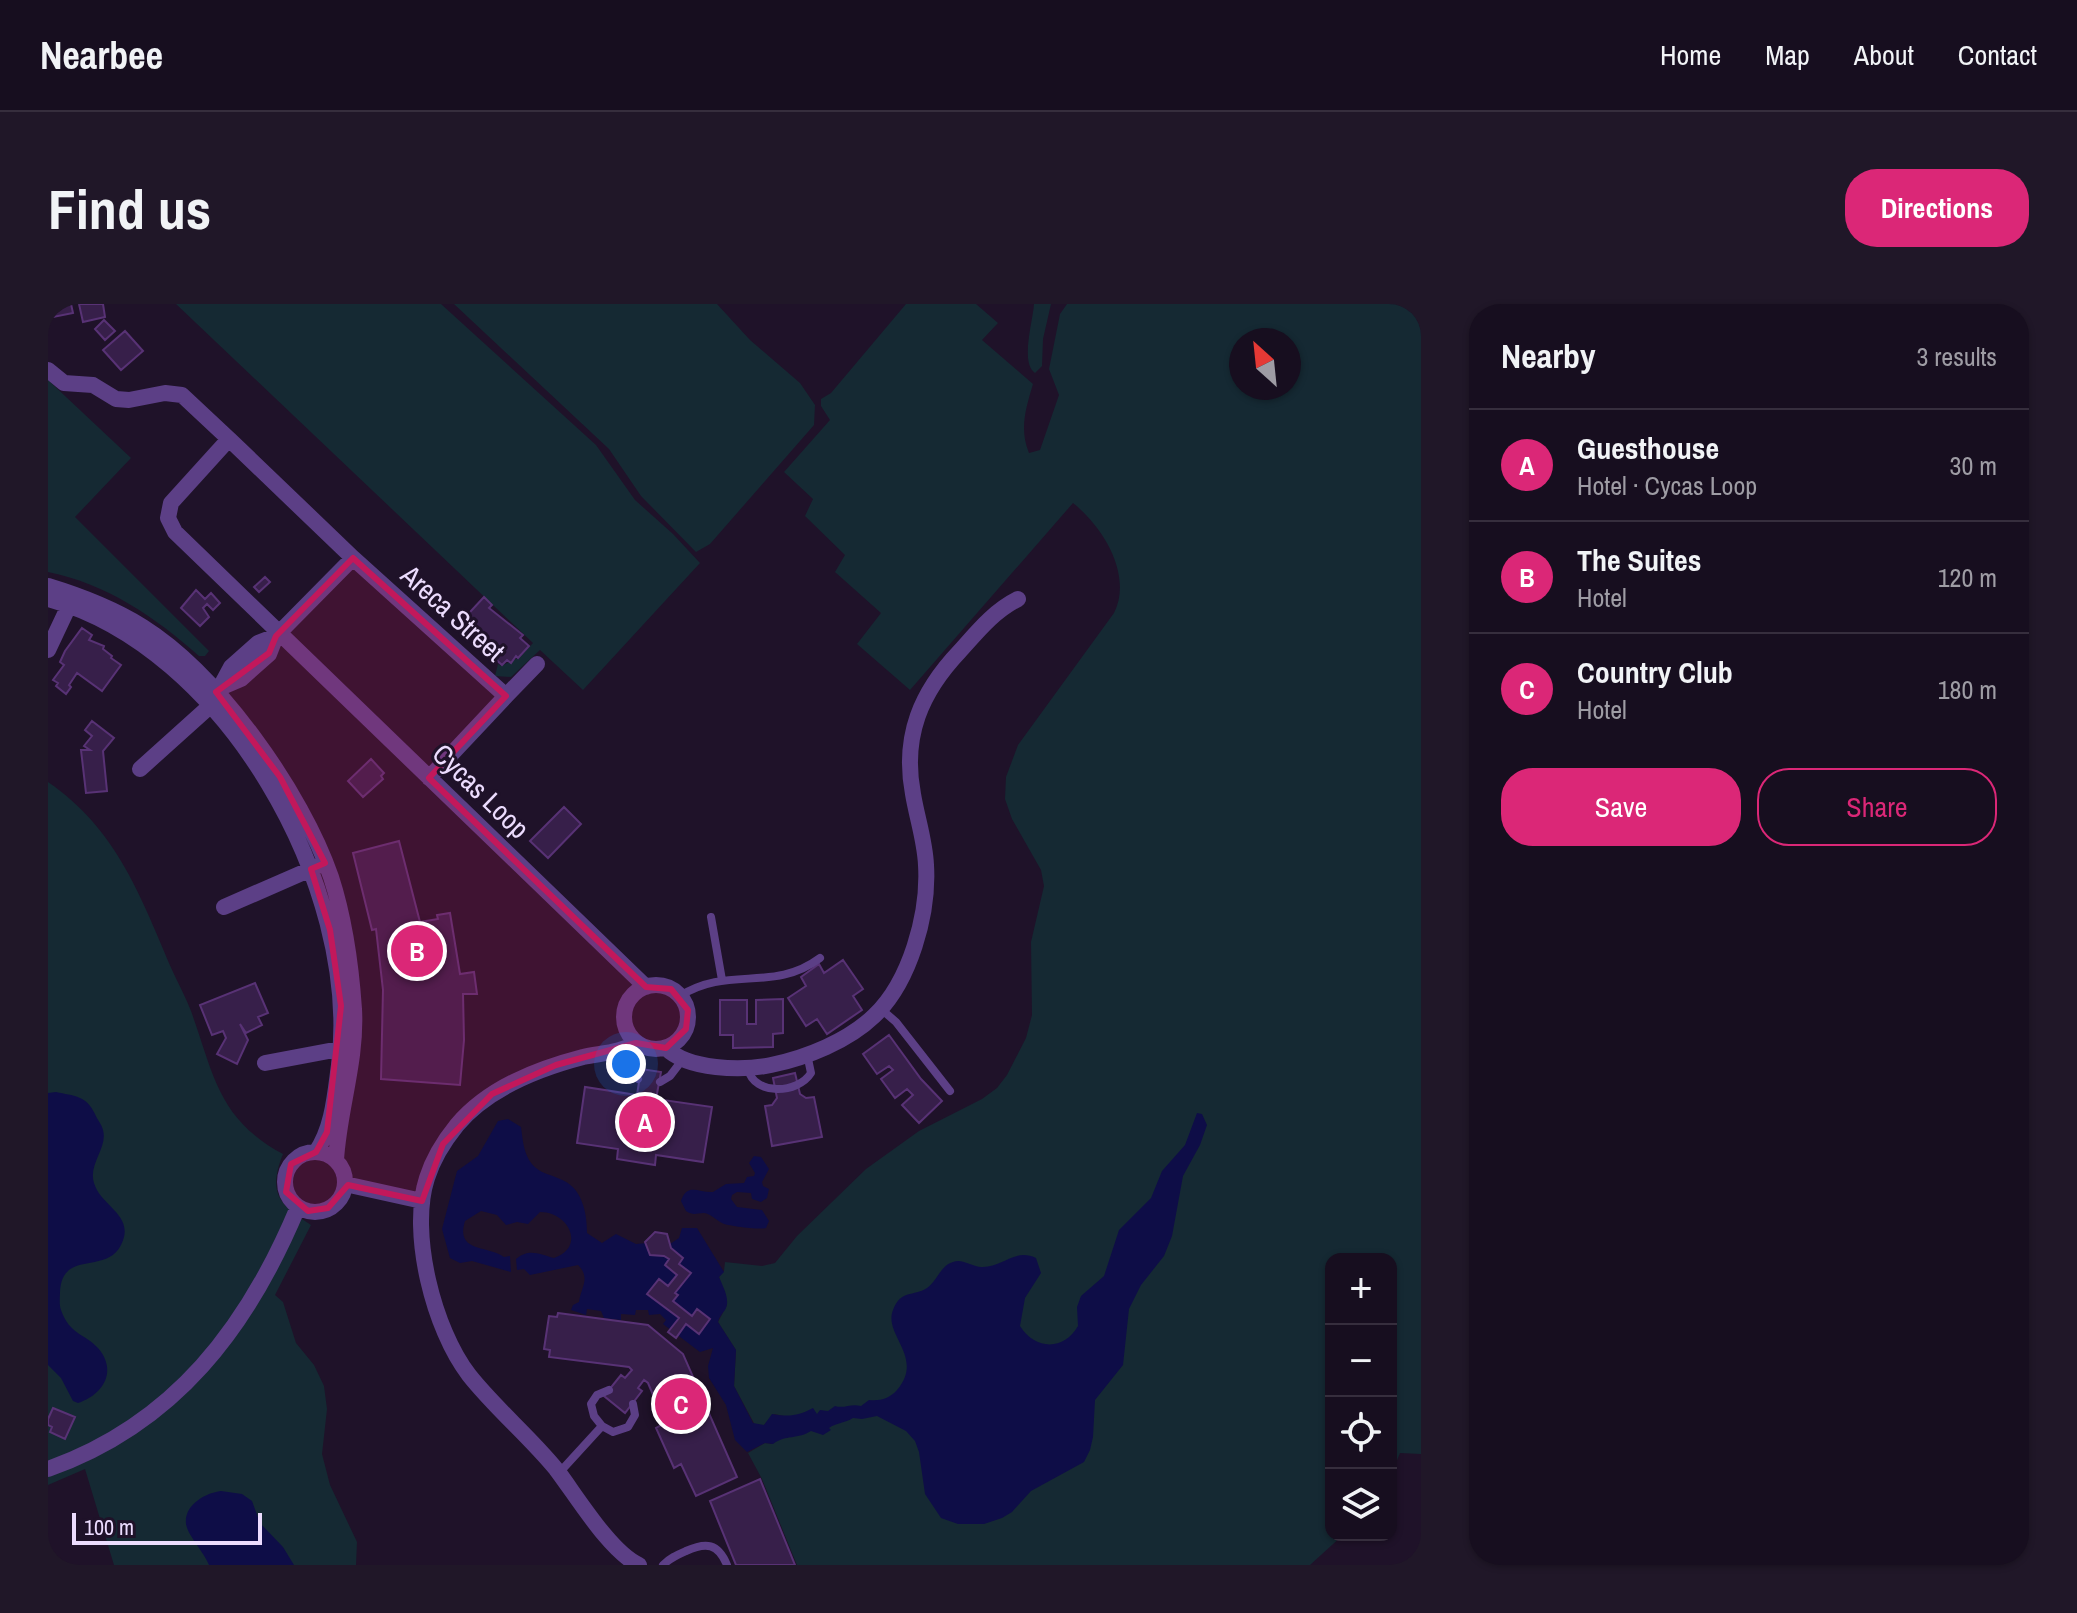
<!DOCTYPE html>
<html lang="en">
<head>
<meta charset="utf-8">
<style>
  body { margin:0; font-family:"Archivo Narrow",sans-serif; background:#201728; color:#f1f3f6 }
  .controls { position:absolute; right:24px; bottom:24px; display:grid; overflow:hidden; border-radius:16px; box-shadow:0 2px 6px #0004 }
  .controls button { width:72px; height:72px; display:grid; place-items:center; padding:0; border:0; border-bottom:2px solid #362e3d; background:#170e1f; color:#f1f3f6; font:40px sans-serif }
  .compass { position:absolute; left:1181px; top:24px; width:72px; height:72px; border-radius:50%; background:#170e1f; box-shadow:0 2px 6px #0004; rotate:333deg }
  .scale { position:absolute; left:24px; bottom:20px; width:190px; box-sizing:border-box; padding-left:8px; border:4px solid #ecdcfe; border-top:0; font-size:22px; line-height:28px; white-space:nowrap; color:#ecdcfe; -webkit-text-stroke:6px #1f1229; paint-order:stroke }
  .you { position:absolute; left:578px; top:760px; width:28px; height:28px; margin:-20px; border:6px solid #fff; border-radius:50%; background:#1a73e8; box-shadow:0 0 0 12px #1a73e833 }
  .badge { display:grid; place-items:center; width:52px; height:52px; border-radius:50%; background:#db2777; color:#fff; font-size:26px; font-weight:700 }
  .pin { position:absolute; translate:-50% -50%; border:4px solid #fff; box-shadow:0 2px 8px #0006 }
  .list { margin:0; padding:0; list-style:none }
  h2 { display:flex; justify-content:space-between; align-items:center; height:104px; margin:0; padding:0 32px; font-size:34px }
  h2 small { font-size:26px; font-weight:400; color:#9e9ca4 }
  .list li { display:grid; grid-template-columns:52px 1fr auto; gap:24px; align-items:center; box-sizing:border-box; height:112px; padding:0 32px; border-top:2px solid #362e3d }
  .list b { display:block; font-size:30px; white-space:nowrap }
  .list p { margin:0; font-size:26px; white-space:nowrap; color:#9e9ca4 }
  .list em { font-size:26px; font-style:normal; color:#9e9ca4 }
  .actions { display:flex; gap:16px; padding:24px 32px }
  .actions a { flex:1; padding:18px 0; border:2px solid #db2777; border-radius:32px; text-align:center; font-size:28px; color:#db2777 }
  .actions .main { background:#db2777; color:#fff }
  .icon { flex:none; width:44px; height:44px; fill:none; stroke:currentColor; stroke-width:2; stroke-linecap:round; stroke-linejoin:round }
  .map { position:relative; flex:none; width:1373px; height:1261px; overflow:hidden; border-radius:32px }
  header { display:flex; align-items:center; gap:48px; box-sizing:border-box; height:112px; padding:0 40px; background:#170e1f; border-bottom:2px solid #362e3d }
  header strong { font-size:38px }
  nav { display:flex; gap:44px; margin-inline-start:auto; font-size:28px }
  .intro { display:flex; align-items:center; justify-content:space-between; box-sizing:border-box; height:192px; padding:0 48px }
  h1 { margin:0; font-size:56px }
  .button { padding:20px 36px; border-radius:32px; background:#db2777; color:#fff; font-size:28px; font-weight:700 }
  main { display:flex; gap:48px; padding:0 48px }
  aside { flex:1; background:#170e1f; border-radius:32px; box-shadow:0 2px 6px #0004 }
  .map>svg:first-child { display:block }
</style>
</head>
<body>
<header>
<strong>Nearbee</strong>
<nav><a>Home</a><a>Map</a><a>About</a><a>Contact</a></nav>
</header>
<div class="intro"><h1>Find us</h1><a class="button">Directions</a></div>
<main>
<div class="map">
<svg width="1373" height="1261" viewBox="0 0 1373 1261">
  <rect width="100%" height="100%" fill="#1f1229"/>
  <path fill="#152933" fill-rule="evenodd" d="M128 0H393L548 141 587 196 625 230 652 259 535 386 492 346 463 373 447 372 450 360 453 362 472 353 485 339Z
    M406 0H669L702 36 752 79 767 101 766 121 662 240 648 248 593 192 561 145Z
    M858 0H928L950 19 934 36 985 80C978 104 971 125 981 149L992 146 1011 91 1001 65 1012 10 1019 0H1373V1150L1352 1149 1343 1171V955H1283V1231H1295L1262 1261H749L714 1175 700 1149 717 1139 724 1140 733 1134H740L741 1113 726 1110 716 1121H707L686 1082 688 1046 670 1018 679 1001 671 973 676 967 677 958 714 962 727 959 749 932 818 865 871 827 934 795 949 784 959 771 978 734 984 711 983 638 996 582 993 566 964 515 957 495 958 473 970 441 1066 309C1085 271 1055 223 1025 199L862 386 809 340 833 309 787 268 797 251 757 212 765 195 736 168 782 116 773 102V95L783 89ZM1193 36H1241V84H1193Z
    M986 0H1003L995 35 994 62 987 69C972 59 985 17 986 0Z
    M0 76 83 154 27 213 161 347 157 352H151C107 313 59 280 0 268Z
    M0 478C70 526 93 594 125 668 131 681 138 694 143 707 166 771 170 815 235 850 219 890 232 901 263 921L227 991 235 998 248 1039 266 1061 276 1082 279 1105 274 1150 282 1181 309 1238 308 1261H66L37 1165 0 1181Z"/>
  <path fill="#0e0d47" d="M8 788C26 792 38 791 47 810 49 815 54 821 55 826 60 844 40 860 46 879 53 903 88 911 73 941 58 971 14 945 12 988 12 993 11 1001 13 1006 22 1031 36 1029 50 1044 70 1067 55 1091 30 1099L25 1097 13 1074 0 1061V789Z
    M1149 809 1154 810 1159 821 1152 841 1135 872 1124 932 1116 952 1093 981 1081 1005 1075 1061 1047 1096 1045 1133 1042 1146 1036 1158 983 1187 964 1208 954 1214 936 1220H910L893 1214 877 1190 871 1148 867 1137 858 1127 829 1112 814 1115 805 1114C797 1119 788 1119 781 1124L783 1126 775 1131 763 1127C751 1135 736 1131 725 1140L717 1139 699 1148 687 1136 678 1101 661 1074 660 1062 665 1044 652 1048 615 1020 618 1016 612 1010 601 1011 600 1006H588L587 1011 573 1010V1016L556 1014 553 1007 539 1005 538 1011 523 1006 525 1001 531 998C533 983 543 974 530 961L482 971 476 965 469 966 468 955C481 944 491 950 506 954 538 943 521 908 492 908L480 920 469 918 458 921 449 911 433 907 417 917C407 949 440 941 456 953L462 952 463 968 424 957 412 959 402 954 394 925 409 867 430 852 450 817 460 815 473 823C475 838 476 854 488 864 495 870 504 871 512 875 534 883 539 908 539 929L554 939 568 930 588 940 599 939 616 944 631 934 634 924H649L676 968 671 973C675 983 683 996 677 1006 674 1010 671 1013 670 1018L688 1046 686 1082 705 1119 716 1121 724 1110C741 1113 750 1112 765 1104L769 1110 772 1106 780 1107 787 1102C796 1105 803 1099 813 1102L821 1096C832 1097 841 1095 849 1086 877 1053 835 1031 845 1006 853 985 865 993 879 984 889 977 893 961 905 958 915 954 925 964 935 963 955 963 967 944 988 954L993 969 977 994 972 1022C987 1046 1016 1047 1030 1022L1029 1003 1033 992 1056 972 1071 926 1103 894 1114 867 1137 841Z
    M706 852 713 853 721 865 714 878 715 882 721 885 719 894 713 898 704 895 703 889 689 888 684 891 683 895 689 903 714 906 721 917 718 924C712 926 679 922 674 919 668 916 663 910 656 909 648 909 646 912 638 907L633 897C639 878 651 889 665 888L678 880 696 879 699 873 706 872 707 869 701 859Z
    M173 1187 194 1190 204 1197 212 1219 235 1243 246 1261H161C156 1248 140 1232 138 1220 136 1201 157 1189 173 1187Z"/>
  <path fill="#371f4a" stroke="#583275" stroke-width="2" d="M0 0H23L25 9 0 14Z
    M31 0H55L57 13 35 18Z
    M56 16 67 27 57 36 47 25Z
    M77 27 95 47 73 66 55 46Z
    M217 273 222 278 211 288 206 283Z
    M148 286 157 295 163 289 172 299 165 306 159 300 155 304 161 313 152 322 133 304Z
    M436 293 444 301 441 304 475 331 472 334 481 342 470 354 468 352 463 359 459 356 454 361 410 321Z
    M34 324 44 331 41 336 56 342 55 345 64 352 63 354 73 361 54 387 29 369 21 381 23 383 18 390 8 382 10 379 5 376 16 361 12 358 17 347Z
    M44 417 66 434 55 447 59 487 38 489 33 446H42L36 442 44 432 37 426Z
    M323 455 336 469 333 472 335 475 315 493 300 477Z
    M516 503 533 520 500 554 482 537Z
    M351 537 372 618 390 615 389 611 402 609 412 670 426 668 429 690H415L416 736 412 781 333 775 335 686 328 625 324 626 305 549Z
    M795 656 815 685 805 692 814 706 779 730 769 715 758 722 740 694 758 682 753 673 771 660 776 669Z
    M207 679 220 709 210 713 214 721 198 729 192 720 200 736 189 760 169 750 178 734 175 727 164 731 152 701Z
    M735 695V729L725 730V743L685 744V731H672V696H699V720H708V696Z
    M841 731 873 775 894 797 871 819 854 801 865 791 859 785 847 794 833 775 845 766 841 762 829 770 815 750Z
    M593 765 613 768 608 795 664 803 655 858 608 851 607 861 569 855 570 845 529 839 537 783 589 791Z
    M747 769 752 790 758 794 766 793 774 833 724 842 717 802 724 801 729 794 725 774Z
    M607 928 619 930 623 944 635 954 631 960 643 969 627 989 630 991 625 997 644 1012 649 1005 662 1015 651 1030 638 1020 628 1034 620 1028 631 1014 599 990 611 975 620 982 629 971 617 961 621 955 616 952 602 951 597 938Z
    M510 1009 600 1021 635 1050 689 1173 648 1192 633 1160 626 1164 608 1124 617 1119 600 1079 596 1076 590 1084 594 1087 577 1109 556 1092 573 1071 577 1074 584 1066 581 1063 501 1053 502 1046 496 1045 501 1012 509 1013Z
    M5 1104 27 1113 17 1135 2 1128 4 1123 0 1121V1115Z
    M712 1175 747 1261H688L662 1197Z"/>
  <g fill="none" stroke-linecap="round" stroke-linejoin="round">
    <path stroke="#5c3f86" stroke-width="8" d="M663 613 674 676
      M632 692C681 661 725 689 772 654
      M833 705 848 718 902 787
      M566 748 578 767 590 775
      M700 765C706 792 750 790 763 769L759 750
      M612 778 622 772 635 755
      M554 1122 546 1112 543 1100 549 1091 561 1086
      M511 1169 554 1122 565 1128 580 1123 587 1111 585 1100
      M615 1261C622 1254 629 1251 638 1247 658 1238 670 1239 679 1261"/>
    <path stroke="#5c3f86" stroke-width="16" d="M0 66 16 79 45 81 68 95 81 96 117 89 134 91 181 135
      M305 254 181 135 123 199 120 214 127 228 598 683
      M0 282C33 292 66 305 95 323 171 371 254 489 283 573 297 616 303 661 306 705 309 757 291 805 288 856
      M0 295C177 343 313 583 291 761 287 790 285 823 268 848
      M0 346 25 293
      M172 384 193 375 221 350 228 332
      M458 392 489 360
      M92 465 162 402 183 363 210 339 228 332 305 254 458 392 381 474
      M176 603 270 562
      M576 713a32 32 0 1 1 64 0a32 32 0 1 1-64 0Z
      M588 739C572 749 553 749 535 753 489 765 440 784 409 821 396 837 385 855 379 874 361 929 386 1026 421 1071 447 1104 481 1132 508 1165 528 1191 562 1248 591 1261
      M618 744C640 766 694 767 723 761 758 754 800 737 826 712 862 678 881 610 878 561 877 537 869 514 865 490 854 432 873 388 912 347 930 327 946 307 970 295
      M217 759 302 743
      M237 878a30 30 0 1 1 60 0a30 30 0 1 1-60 0Z
      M297 880 374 897
      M0 1165C127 1120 200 1023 250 903"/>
  </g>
  <path fill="#c2185b" fill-opacity="0.2" stroke="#c2185b" stroke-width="6" stroke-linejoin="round" d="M305 254 458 392 381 474 598 683 623 685 640 706 638 725 618 744 588 739 508 761 444 790 395 840 374 897 300 881 280 904 260 907 238 888 243 860 268 848 279 828 293 702 282 626 263 565 277 559 232 473 168 388 221 349 228 332Z"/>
  <g text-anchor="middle" stroke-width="6" stroke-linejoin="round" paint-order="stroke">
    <g font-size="28" fill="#ecdcfe" stroke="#1f1229">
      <text transform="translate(405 309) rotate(42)" y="10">Areca Street</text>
      <text transform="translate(433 487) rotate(44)" y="10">Cycas Loop</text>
    </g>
  </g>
</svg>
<div class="controls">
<button>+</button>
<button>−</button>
<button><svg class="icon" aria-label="locate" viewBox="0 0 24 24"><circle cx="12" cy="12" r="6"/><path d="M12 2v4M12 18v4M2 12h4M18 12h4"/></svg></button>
<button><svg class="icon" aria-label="layers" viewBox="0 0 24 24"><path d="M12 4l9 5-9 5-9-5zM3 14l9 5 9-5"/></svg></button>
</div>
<svg class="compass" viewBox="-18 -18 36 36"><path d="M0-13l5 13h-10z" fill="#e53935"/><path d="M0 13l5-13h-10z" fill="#9e9ca4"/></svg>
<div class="scale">100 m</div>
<div class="you"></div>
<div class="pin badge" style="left:597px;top:818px">A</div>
<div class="pin badge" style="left:369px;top:647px">B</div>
<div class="pin badge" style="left:633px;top:1100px">C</div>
</div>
<aside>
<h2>Nearby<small>3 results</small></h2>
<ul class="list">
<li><span class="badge">A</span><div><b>Guesthouse</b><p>Hotel · Cycas Loop</p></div><em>30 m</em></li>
<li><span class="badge">B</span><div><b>The Suites</b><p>Hotel</p></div><em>120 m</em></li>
<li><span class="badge">C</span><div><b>Country Club</b><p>Hotel</p></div><em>180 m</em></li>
</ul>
<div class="actions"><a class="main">Save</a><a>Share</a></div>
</aside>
</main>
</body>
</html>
